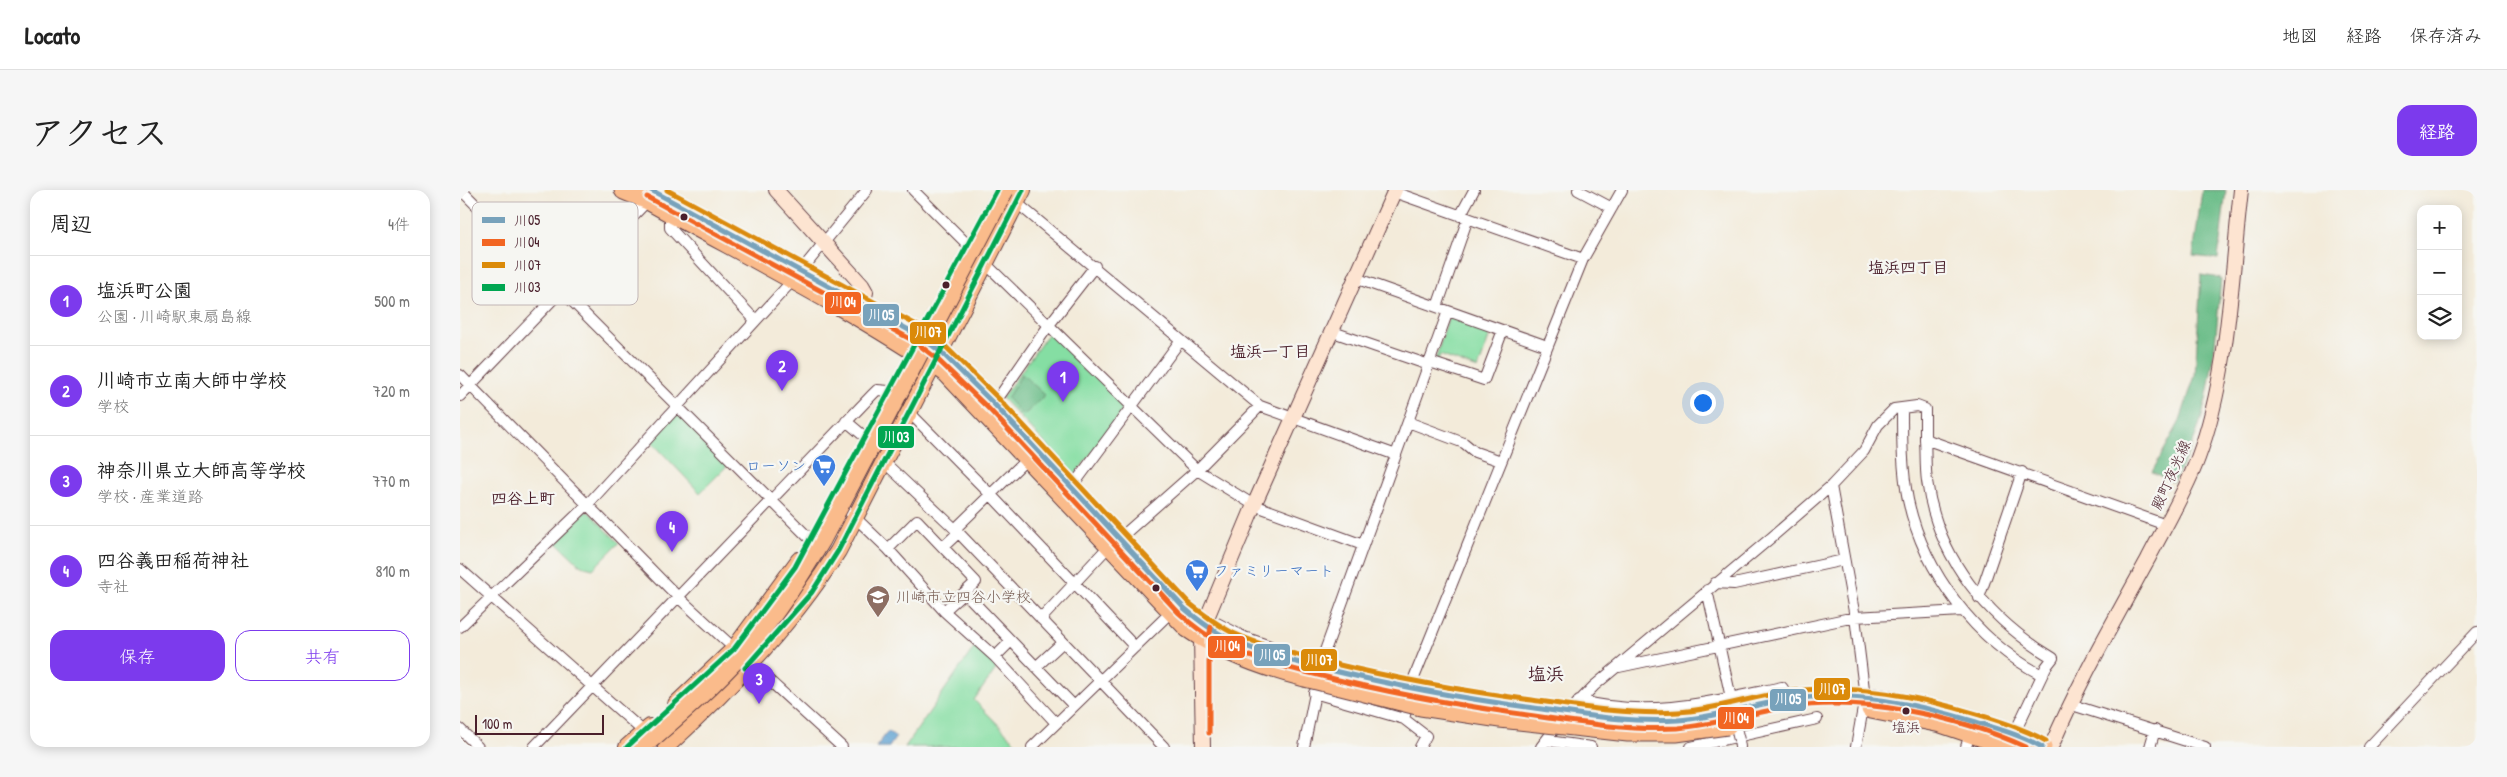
<!DOCTYPE html>
<html lang="ja">
<head>
<meta charset="utf-8">
<style>
  body { margin:0; font-family:"Patrick Hand","Klee One",sans-serif; background:#f6f6f6; color:#222 }
  .controls { position:absolute; right:15px; top:15px; display:grid; overflow:hidden; border-radius:10px; box-shadow:0 2px 12px #0003 }
  .controls button { width:45px; height:45px; display:grid; place-items:center; padding:0; border:0; border-bottom:1px solid #e0e0e0; background:#fff; color:#222; font:25px sans-serif }
  .scale { position:absolute; left:15px; bottom:12px; width:129px; box-sizing:border-box; padding-left:5px; border:2px solid #4a1f2b; border-top:0; font-size:14px; line-height:18px; white-space:nowrap; color:#4a1f2b; -webkit-text-stroke:4px #f6f6f2; paint-order:stroke }
  .you { position:absolute; left:1242px; top:212px; width:18px; height:18px; margin:-12px; border:4px solid #fff; border-radius:50%; background:#1a73e8; box-shadow:0 0 0 8px #1a73e833 }
  .badge { display:grid; place-items:center; width:32px; height:32px; border-radius:50%; background:#7c3aed; color:#fff; font-size:16px; font-weight:700 }
  .pin { position:absolute; translate:-50% -41px; filter:drop-shadow(0 1px 2px #0008) }
  .pin::after { content:''; position:absolute; top:26px; width:18px; height:15px; background:inherit; clip-path:polygon(0 0,100% 0,50% 100%) }
  .list { margin:0; padding:0; list-style:none }
  h2 { display:flex; justify-content:space-between; align-items:center; height:65px; margin:0; padding:0 20px; font-size:21px }
  h2 small { font-size:16px; font-weight:400; color:#767676 }
  .list li { display:grid; grid-template-columns:32px 1fr auto; gap:15px; align-items:center; box-sizing:border-box; height:90px; padding:0 20px; border-top:1px solid #e0e0e0 }
  .list b { display:block; font-size:19px; white-space:nowrap }
  .list p { margin:0; font-size:16px; white-space:nowrap; color:#767676 }
  .list em { font-size:16px; font-style:normal; color:#767676 }
  .actions { display:flex; gap:10px; padding:15px 20px }
  .actions a { flex:1; padding:11px 0; border:1px solid #7c3aed; border-radius:15px; text-align:center; font-size:18px; color:#7c3aed }
  .actions .main { background:#7c3aed; color:#fff }
  .icon { flex:none; width:28px; height:28px; fill:none; stroke:currentColor; stroke-width:2; stroke-linecap:round; stroke-linejoin:round }
  .map { position:relative; flex:none; width:2017px; height:557px; overflow:hidden; border-radius:15px }
  header { display:flex; align-items:center; gap:30px; box-sizing:border-box; height:70px; padding:0 25px; background:#fff; border-bottom:1px solid #e0e0e0 }
  header strong { font-size:24px }
  nav { display:flex; gap:28px; margin-inline-start:auto; font-size:18px }
  .intro { display:flex; align-items:center; justify-content:space-between; box-sizing:border-box; height:120px; padding:0 30px }
  h1 { margin:0; font-size:35px }
  .button { padding:12px 22px; border-radius:15px; background:#7c3aed; color:#fff; font-size:18px; font-weight:700 }
  main { display:flex; gap:30px; padding:0 30px }
  aside { flex:1; background:#fff; border-radius:15px; box-shadow:0 2px 12px #0003 }
  .map>svg:first-child { display:block }
</style>
</head>
<body>
<header>
<strong>Locato</strong>
<nav><a>地図</a><a>経路</a><a>保存済み</a></nav>
</header>
<div class="intro"><h1>アクセス</h1><a class="button">経路</a></div>
<main>
<aside>
<h2>周辺<small>4件</small></h2>
<ul class="list">
<li><span class="badge">1</span><div><b>塩浜町公園</b><p>公園 · 川崎駅東扇島線</p></div><em>500 m</em></li>
<li><span class="badge">2</span><div><b>川崎市立南大師中学校</b><p>学校</p></div><em>720 m</em></li>
<li><span class="badge">3</span><div><b>神奈川県立大師高等学校</b><p>学校 · 産業道路</p></div><em>770 m</em></li>
<li><span class="badge">4</span><div><b>四谷義田稲荷神社</b><p>寺社</p></div><em>810 m</em></li>
</ul>
<div class="actions"><a class="main">保存</a><a>共有</a></div>
</aside>
<div class="map">
<svg width="2017" height="557" viewBox="0 0 2017 557">
  <rect width="100%" height="100%" fill="#f6f6f2"/>
  <filter id="ink" filterUnits="userSpaceOnUse"><feTurbulence type="fractalNoise" baseFrequency=".02" numOctaves="2"/><feDisplacementMap in="SourceGraphic" scale="10" xChannelSelector="R" yChannelSelector="G"/><feConvolveMatrix kernelMatrix="1 2 1 2 8 2 1 2 1" color-interpolation-filters="sRGB"/></filter>
  <filter id="wash" filterUnits="userSpaceOnUse"><feTurbulence type="fractalNoise" baseFrequency=".0096" numOctaves="4" result="noise"/><feDisplacementMap in="SourceGraphic" scale="20" xChannelSelector="R" yChannelSelector="G"/><feGaussianBlur stdDeviation="1.12" result="paint"/><feColorMatrix in="noise" values="0 0 0 0 0 0 0 0 0 0 0 0 0 0 0 0 0 1.4 0 .05"/><feComposite in="paint" operator="in"/></filter>
  <g filter="url(#wash)">
    <rect width="100%" height="100%" fill="#f3ebda"/>
    <path fill="#85dea3" stroke="#687e67" d="M994 125 1032 139 1018 179 980 165 977 172 975 171 988 128Z
      M588 144H593L665 216 664 220 615 285 542 208Z
      M219 223 269 274 240 303 191 251 215 224Z
      M124 322H129L159 353 133 379 121 376 97 353Z
      M515 456 518 457 536 475V479L514 510 560 557H445Z"/>
    <path fill="#6cbd89" stroke="#5b6e5a" d="M1742 0H1766L1758 69 1733 66Z
      M1741 85 1761 88C1757 135 1754 183 1741 229 1735 251 1724 272 1713 292L1692 282 1719 233 1735 186Z
      M562 184 585 205 563 226 547 208Z"/>
    <path fill="#5da1d2" stroke="#54607e" d="M428 541 436 547 429 557H416Z"/>
  </g>
  <g filter="url(#ink)">
    <g fill="none" stroke-linecap="round" stroke-linejoin="round">
      <g stroke="#633e45" stroke-width="12">
        <path id="street" d="M1 0 351 350
          M453 0 507 54
          M1118 0 1152 18
          M934 2 1123 69
          M557 13 800 216 936 265
          M213 24 210 29V38L295 130
          M1000 26 1014 0
          M526 74 737 280 794 315 903 355
          M340 82 407 0
          M895 88 1087 156
          M977 117 1008 28
          M873 142 969 175
          M970 172 1024 190 1043 140
          M0 185 218 407 382 557
          M0 206 198 0
          M534 214 589 135 635 76
          M1442 219C1442 249 1442 280 1448 310 1464 383 1516 451 1582 485
          M450 223 531 305 675 457
          M386 231 405 247
          M948 232 1004 253 1015 262 1041 271
          M1465 249C1466 262 1465 277 1467 291 1477 368 1528 429 1593 468L1586 477 1554 544
          M424 272 495 339 704 557
          M1371 296 1395 427 1405 507 1396 557
          M612 297 720 151
          M378 311 428 359 484 421 535 467 596 533
          M495 339 568 268
          M660 348 737 280 800 216
          M483 357 498 343
          M428 359 457 330 516 392 484 421
          M0 379 184 542
          M1255 393 1274 394 1384 370
          M1247 400 1271 508
          M505 403 614 516
          M1519 408 1562 282
          M581 429 650 355
          M744 435 757 433 784 447 810 456
          M0 437 127 315 333 90
          M535 467 551 451
          M576 477 603 452
          M1159 477 1395 427 1502 421
          M854 503 944 529
          M1119 510C1188 529 1255 511 1322 497L1330 509
          M1609 514 1745 557
          M0 539 18 557
          M1279 550 1280 557
          M1088 551 1131 557
          M74 557 412 205 417 200 429 201
          M572 557 712 421
          M844 557 862 469 988 121
          M960 557 966 546 944 529 954 488 1123 69 1162 0
          M1081 557 1103 528 1134 496 1312 347 1371 296 1404 261 1418 235 1434 219 1457 216 1465 219V249L1706 335
          M1231 557 1357 529
          M1506 557 1510 543
          M1690 557 1695 540
          M1909 557 2017 442"/>
      </g>
      <g stroke="#633e45" stroke-width="16">
        <path id="secondary" d="M316 0 402 95 406 102 403 116
          M743 557 741 447 744 435 794 315 935 0
          M1591 557C1619 492 1654 431 1688 369 1705 336 1725 303 1738 268 1769 185 1771 88 1781 0"/>
      </g>
      <g stroke="#633e45" stroke-width="18">
        <path id="primary" d="M216 514 274 459 339 370
          M167 557 190 537
          M206 557C270 499 332 434 378 361L563 0"/>
      </g>
      <g stroke="#633e45" stroke-width="21">
        <path id="highway" d="M164 0 188 10C288 66 391 117 486 182L728 438C763 462 805 477 845 487
          M388 108C429 129 469 149 502 182
          M798 461 850 475
          M1411 519 1481 533 1552 557
          M1266 523C1287 519 1308 513 1329 509 1391 499 1452 512 1510 530 1535 537 1561 543 1582 557"/>
      </g>
      <use href="#street" stroke="#fff" stroke-width="10"/>
      <use href="#secondary" stroke="#fde4d1" stroke-width="14"/>
      <use href="#primary" stroke="#fabb8b" stroke-width="16"/>
      <use href="#highway" stroke="#fabb8b" stroke-width="19"/>
      <g stroke="#633e45" stroke-width="12" stroke-linecap="butt">
        <path id="street-bridge" d="M1277 542 1279 550"/>
      </g>
      <g stroke="#633e45" stroke-width="21" stroke-linecap="butt">
        <path id="highway-bridge" d="M850 475 887 485
          M845 487 961 516 1040 528 1168 542H1216L1267 535
          M914 492 965 503 1107 523
          M181 557C217 526 253 495 284 460 314 426 338 388 361 350L544 0"/>
      </g>
      <use href="#street-bridge" stroke="#fff" stroke-width="10"/>
      <use href="#highway-bridge" stroke="#fabb8b" stroke-width="19"/>
      <g stroke="#f6f6f2" stroke-width="9">
        <path id="bus-1" d="M191 0 458 145 481 162 534 214 724 418C738 430 752 441 768 448 800 464 835 472 870 480 935 496 1001 508 1067 517 1117 524 1167 533 1218 530 1256 528 1293 514 1331 509 1394 501 1455 513 1516 532 1538 539 1561 545 1582 557"/>
      </g>
      <g stroke="#f6f6f2" stroke-width="9">
        <path id="bus-2" d="M187 7 454 151 476 168 529 219 719 423C733 436 748 447 765 456 797 471 832 479 866 487 926 502 986 513 1047 522 1103 530 1161 541 1218 538 1256 535 1293 522 1330 517 1404 506 1498 526 1566 557
          M749 543V448L751 437"/>
      </g>
      <g stroke="#f6f6f2" stroke-width="9">
        <path id="bus-3" d="M207 0 462 138 486 157 539 209 729 413C743 424 757 435 773 443 804 457 838 465 871 473 937 489 1004 501 1072 510 1120 517 1169 525 1218 522 1256 520 1293 506 1331 501 1396 494 1458 506 1520 525 1542 532 1565 539 1586 551"/>
      </g>
      <g stroke="#f6f6f2" stroke-width="9">
        <path id="bus-4" d="M285 478 352 402 378 361 563 0
          M167 557 274 459 335 377 537 0"/>
      </g>
      <use href="#bus-1" stroke="#78a2bb" stroke-width="5"/>
      <use href="#bus-2" stroke="#f26522" stroke-width="5"/>
      <use href="#bus-3" stroke="#db8a09" stroke-width="5"/>
      <use href="#bus-4" stroke="#00a651" stroke-width="5"/>
    </g>
  </g>
  <defs>
    <g id="supermarket-pin" transform="scale(1.25)"><path d="M0 17L-7.5 6A9.5 9.5 0 1 1 7.5 6Z" fill="#3f7fe0" stroke="#f6f6f2"/><path d="M-6-5.5h2.5l.6 2H6L4.5 2H-2.5L-4.4-4H-6ZM-1.5 3.2a1.3 1.3 0 1 0 .1 0ZM3 3.2a1.3 1.3 0 1 0 .1 0Z" fill="#fff"/></g>
    <g id="school-pin" transform="scale(1.25)"><path d="M0 17L-7.5 6A9.5 9.5 0 1 1 7.5 6Z" fill="#8d6e63" stroke="#f6f6f2"/><path d="M0-5L7-2L0 1L-7-2ZM-4 1L0 2.5L4 1V4Q0 6-4 4Z" fill="#fff"/></g>
  </defs>
  <g fill-rule="evenodd">
    <use href="#supermarket-pin" x="364" y="276"/>
    <use href="#supermarket-pin" x="737" y="381"/>
    <use href="#school-pin" x="418" y="407"/>
  </g>
  <g fill="#4a1f2b" stroke="#f6f6f2" stroke-width="2">
    <circle cx="224" cy="27" r="4.5"/>
    <circle cx="486" cy="95" r="4.5"/>
    <circle cx="696" cy="398" r="4.5"/>
    <circle cx="1446" cy="521" r="4.5"/>
  </g>
  <g text-anchor="middle" stroke-width="4.5" stroke-linejoin="round" paint-order="stroke">
    <g font-size="14" fill="#4a1f2b" stroke="#f6f6f2">
      <text x="1446" y="542">塩浜</text>
    </g>
    <g font-size="15" fill="#366cbe" stroke="#f6f6f2" text-anchor="end">
      <text x="346" y="281">ローソン</text>
      <text x="754" y="386" text-anchor="start">ファミリーマート</text>
    </g>
    <g font-size="15" fill="#4a1f2b" stroke="#f6f6f2">
      <text transform="translate(1711 285) rotate(-66)" y="5">殿町夜光線</text>
    </g>
    <g font-size="15" fill="#785e54" stroke="#f6f6f2" text-anchor="start">
      <text x="436" y="412">川崎市立四谷小学校</text>
    </g>
    <g font-size="16" font-weight="bold" fill="#4a1f2b" stroke="#f6f6f2">
      <text x="1448" y="83">塩浜四丁目</text>
      <text x="810" y="167">塩浜一丁目</text>
      <text x="63" y="314">四谷上町</text>
    </g>
    <g font-size="18" font-weight="bold" fill="#4a1f2b" stroke="#f6f6f2">
      <text x="1086" y="490">塩浜</text>
    </g>
  </g>
  <rect x="12" y="12" width="166" height="103" rx="8" fill="#f6f6f2" stroke="#c2b6b6" stroke-width="1"/>
  <rect x="22" y="27" width="23" height="6" fill="#78a2bb"/>
  <rect x="22" y="49" width="23" height="7" fill="#f26522"/>
  <rect x="22" y="72" width="23" height="6" fill="#db8a09"/>
  <rect x="22" y="94" width="23" height="7" fill="#00a651"/>
  <g font-size="14" fill="#4a1f2b">
    <text x="54" y="35">川05</text>
    <text x="54" y="57">川04</text>
    <text x="54" y="80">川07</text>
    <text x="54" y="102">川03</text>
  </g>
  <g stroke="#f6f6f2" stroke-width="2">
    <rect x="364" y="101" width="38" height="24" rx="5" fill="#f26522"/>
    <rect x="402" y="113" width="38" height="24" rx="5" fill="#78a2bb"/>
    <rect x="449" y="131" width="38" height="24" rx="5" fill="#db8a09"/>
    <rect x="417" y="235" width="38" height="24" rx="5" fill="#00a651"/>
    <rect x="747" y="445" width="39" height="24" rx="5" fill="#f26522"/>
    <rect x="793" y="453" width="38" height="24" rx="5" fill="#78a2bb"/>
    <rect x="840" y="458" width="38" height="24" rx="5" fill="#db8a09"/>
    <rect x="1353" y="487" width="38" height="24" rx="5" fill="#db8a09"/>
    <rect x="1309" y="498" width="38" height="24" rx="5" fill="#78a2bb"/>
    <rect x="1257" y="516" width="38" height="24" rx="5" fill="#f26522"/>
  </g>
  <g font-size="14" text-anchor="middle" font-weight="bold" fill="#fff">
    <text x="383" y="117">川04</text>
    <text x="421" y="130">川05</text>
    <text x="468" y="147">川07</text>
    <text x="436" y="252">川03</text>
    <text x="767" y="461">川04</text>
    <text x="812" y="470">川05</text>
    <text x="859" y="475">川07</text>
    <text x="1372" y="504">川07</text>
    <text x="1328" y="514">川05</text>
    <text x="1276" y="533">川04</text>
  </g>
</svg>
<div class="controls">
<button>+</button>
<button>−</button>
<button><svg class="icon" aria-label="layers" viewBox="0 0 24 24"><path d="M12 4l9 5-9 5-9-5zM3 14l9 5 9-5"/></svg></button>
</div>
<div class="scale">100 m</div>
<div class="you"></div>
<div class="pin badge" style="left:603px;top:212px">1</div>
<div class="pin badge" style="left:322px;top:201px">2</div>
<div class="pin badge" style="left:299px;top:514px">3</div>
<div class="pin badge" style="left:212px;top:362px">4</div>
</div>
</main>
</body>
</html>
